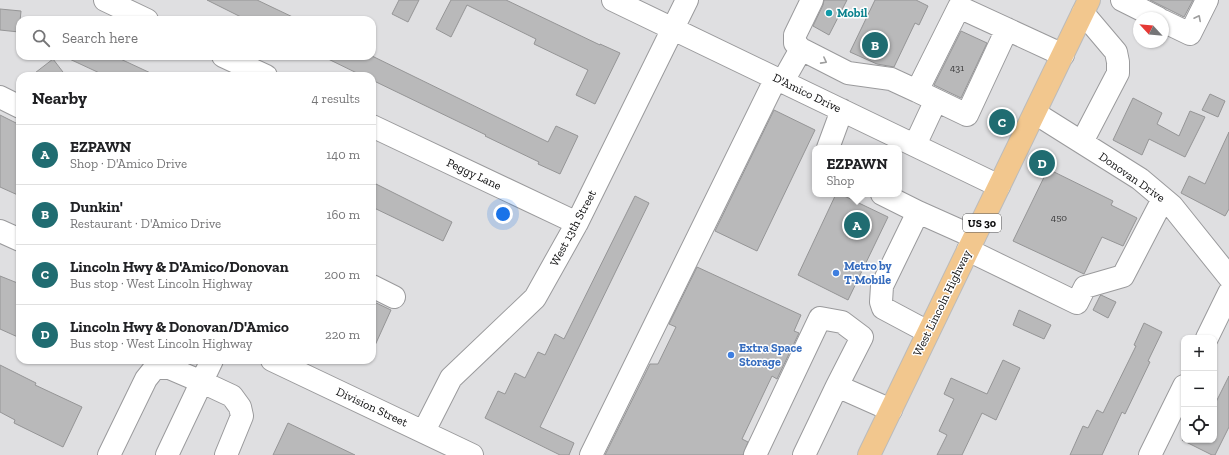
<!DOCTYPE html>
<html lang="en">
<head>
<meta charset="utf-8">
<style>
  body { margin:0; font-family:"Zilla Slab",serif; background:#f6f6f6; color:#202124 }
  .controls { position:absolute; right:12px; bottom:12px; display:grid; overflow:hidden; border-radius:8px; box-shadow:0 1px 3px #0004 }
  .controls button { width:36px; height:36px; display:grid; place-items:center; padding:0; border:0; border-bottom:1px solid #e0e0e0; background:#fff; color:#202124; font:20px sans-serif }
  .compass { position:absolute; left:1133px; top:12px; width:36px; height:36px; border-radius:50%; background:#fff; box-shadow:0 1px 3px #0004; rotate:296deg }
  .you { position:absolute; left:503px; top:214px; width:14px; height:14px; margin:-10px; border:3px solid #fff; border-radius:50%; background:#1a73e8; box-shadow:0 0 0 6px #1a73e833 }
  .badge { display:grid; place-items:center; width:26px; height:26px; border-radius:50%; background:#206c71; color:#fff; font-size:13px; font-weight:700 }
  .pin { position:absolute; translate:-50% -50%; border:2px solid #fff; box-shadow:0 1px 4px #0006 }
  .popup { position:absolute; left:812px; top:145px; width:90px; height:52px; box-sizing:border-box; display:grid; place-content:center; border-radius:8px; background:#fff; filter:drop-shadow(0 1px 3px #0005); font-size:13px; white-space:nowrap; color:#757577 }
  .popup b { font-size:15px; color:#202124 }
  .popup::after { content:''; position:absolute; left:50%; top:100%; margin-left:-8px; border:8px solid transparent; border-top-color:#fff }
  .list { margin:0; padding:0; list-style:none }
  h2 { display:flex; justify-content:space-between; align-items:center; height:52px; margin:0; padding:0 16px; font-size:17px }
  h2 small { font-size:13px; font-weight:400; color:#757577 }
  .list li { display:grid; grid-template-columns:26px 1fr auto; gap:12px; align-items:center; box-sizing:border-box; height:60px; padding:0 16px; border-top:1px solid #e0e0e0 }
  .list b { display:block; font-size:15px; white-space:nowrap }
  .list p { margin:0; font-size:13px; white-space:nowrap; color:#757577 }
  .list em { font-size:13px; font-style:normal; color:#757577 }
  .icon { flex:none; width:22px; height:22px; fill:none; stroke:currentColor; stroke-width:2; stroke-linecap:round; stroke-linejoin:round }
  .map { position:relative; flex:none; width:1229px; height:455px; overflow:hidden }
  .search { position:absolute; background:#fff; box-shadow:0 1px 3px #0004; left:16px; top:16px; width:360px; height:44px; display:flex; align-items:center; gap:10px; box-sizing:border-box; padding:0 14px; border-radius:12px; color:#757577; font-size:15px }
  .panel { position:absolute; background:#fff; box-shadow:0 1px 3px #0004; left:16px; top:72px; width:360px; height:292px; border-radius:12px }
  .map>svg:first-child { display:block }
</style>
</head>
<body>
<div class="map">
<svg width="1229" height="455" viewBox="0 0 1229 455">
  <rect width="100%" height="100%" fill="#dfdfe1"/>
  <path fill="#b9b9ba" stroke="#959596" d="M207 0H257L299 20H247Z
    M399 0H419L408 22 392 14Z
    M451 0H506L600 45V44L620 53 595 104 576 95 588 70 534 44 536 39 467 5 451 37 436 29Z
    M824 0H847L829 35 813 26 823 5Z
    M875 0H916L928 6 919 25 915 23 894 67 877 64 850 52Z
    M1150 0H1193L1184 17Z
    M0 9 21 11 19 32 0 30Z
    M961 31 987 43 961 98 934 85Z
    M63 56H114L157 76H106Z
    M322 56H372L548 142 556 126 578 136 560 174 538 164 539 162 485 136 486 135 372 80V76H363Z
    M53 59 66 76H31Z
    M1210 94 1225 101 1218 117 1202 110Z
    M1133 98 1162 113 1157 124 1179 136 1190 111 1205 117 1185 157 1149 139 1142 155 1113 140Z
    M774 110 815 130 757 251 715 231Z
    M0 115 20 125V196L0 187Z
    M1229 132V209L1225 216 1181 193 1189 176 1205 184Z
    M1048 169 1113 201 1111 205 1137 218 1123 246 1102 237 1084 274 1013 241Z
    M376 184 452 222 443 241 372 207V193Z
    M836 194H840L888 217 848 300 798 275Z
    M635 196 649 203 540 427 574 443 569 455H560L485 418 498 391 505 394 515 373 525 378 538 352 545 355 555 334 564 339Z
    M697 267 801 315 794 331 799 333 777 379 772 376 742 439 748 442 743 455H605L650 364H658L676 327 669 324Z
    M0 276 20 284V338L0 329Z
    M1101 295 1116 302 1108 318 1093 310 1100 296Z
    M372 301 391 310 372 352Z
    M1019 310 1051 325 1044 339 1013 325Z
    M1144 323 1162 332 1148 361 1150 362 1125 414 1122 412 1102 455H1070L1083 426 1088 428 1097 410 1103 413 1136 346 1134 345Z
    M1003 360 1020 368 996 420 982 413 962 455H937L947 435 939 431 954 399 944 394 951 378 987 394Z
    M0 365 36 383 35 385 82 407 63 447 14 423 15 420 0 412Z
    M1229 376V427L1215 455H1212L1182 440H1214V406Z
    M288 423 355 455H273Z"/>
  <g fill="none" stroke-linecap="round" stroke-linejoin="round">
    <g stroke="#9a9a9c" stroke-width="24">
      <path id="minor" d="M105 0 147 20
        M613 0 999 186
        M812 0 795 35V43L801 49 848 73 891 79 917 91
        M1122 0 1158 18
        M1163 21 1190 34 1207 0
        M1007 29 967 115 917 91 959 7 1063 55
        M223 56 266 76
        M783 81 801 49
        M0 97 20 107
        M1035 113 1140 179 1172 206 1229 277
        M372 126 577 223
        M1082 142 1118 73V62L1116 52 1083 13
        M915 145 936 100
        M828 148 842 110
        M882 194 918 212
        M0 231 20 240
        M968 250 1077 303 1085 287 1123 276 1163 199
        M372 286 394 297
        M928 332 883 308 881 302 882 286 918 212 974 237
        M1207 338 1229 293
        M272 360 472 455
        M424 431 451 378 535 298 577 223 687 0
        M109 455 146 379 154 369 167 367 202 382 232 396 240 407 242 416 226 455
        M167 455 212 360
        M591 455 776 78
        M755 455 820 318 842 322 862 337 837 386 891 410
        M804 455 837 386
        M1150 455 1184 386"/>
    </g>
    <g stroke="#bbb" stroke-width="24">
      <path id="major" d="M869 455 1089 0"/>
    </g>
    <use href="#minor" stroke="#fff" stroke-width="22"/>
    <use href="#major" stroke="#f2c78e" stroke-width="22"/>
  </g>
  <defs><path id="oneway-chevron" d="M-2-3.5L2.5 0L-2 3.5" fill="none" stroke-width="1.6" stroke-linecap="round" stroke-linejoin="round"/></defs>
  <g stroke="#9e9e9e">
    <use href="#oneway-chevron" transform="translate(1198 18) rotate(-63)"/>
    <use href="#oneway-chevron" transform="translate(824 61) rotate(28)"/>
  </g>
  <circle fill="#0f9aa8" stroke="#fff" stroke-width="1.5" cx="829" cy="13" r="4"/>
  <g fill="#3f7fe0" stroke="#fff" stroke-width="1.5">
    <circle cx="836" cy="273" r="4"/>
    <circle cx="731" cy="355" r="4"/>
  </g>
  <g text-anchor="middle" stroke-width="3" stroke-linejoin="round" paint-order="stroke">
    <g font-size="10" fill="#373738">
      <text x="957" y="71">431</text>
      <text x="1059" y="221">450</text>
    </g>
    <rect fill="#fff" stroke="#555556" stroke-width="1" x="963" y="214" width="38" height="18" rx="3"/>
    <g font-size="11" font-weight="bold" fill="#0c0c0d">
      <text x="982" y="227">US 30</text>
    </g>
    <g font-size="12" font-weight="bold" fill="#0d838f" stroke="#fff" text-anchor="start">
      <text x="837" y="17">Mobil</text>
    </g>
    <g font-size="12" fill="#0c0c0d" stroke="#fff">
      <text transform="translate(807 93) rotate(26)" y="4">D'Amico Drive</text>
      <text transform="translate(474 174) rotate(25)" y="4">Peggy Lane</text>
      <text transform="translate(1132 177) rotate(35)" y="4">Donovan Drive</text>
      <text transform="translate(573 228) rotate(-62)" y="4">West 13th Street</text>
      <text transform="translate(942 303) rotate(-64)" y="4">West Lincoln Highway</text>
      <text transform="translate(372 407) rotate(25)" y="4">Division Street</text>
    </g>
    <g font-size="12" font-weight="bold" fill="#366cbe" stroke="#fff" text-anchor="start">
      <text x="844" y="270">Metro by<tspan x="844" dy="14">T-Mobile</tspan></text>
      <text x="739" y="352">Extra Space<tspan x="739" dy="14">Storage</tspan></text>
    </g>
  </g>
</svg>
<div class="controls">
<button>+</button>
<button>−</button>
<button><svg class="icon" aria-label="locate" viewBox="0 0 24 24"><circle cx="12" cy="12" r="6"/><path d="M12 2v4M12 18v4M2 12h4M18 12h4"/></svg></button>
</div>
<svg class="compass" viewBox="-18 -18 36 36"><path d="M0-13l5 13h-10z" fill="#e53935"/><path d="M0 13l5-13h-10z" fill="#757577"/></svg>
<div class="you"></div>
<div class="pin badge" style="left:857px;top:225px">A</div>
<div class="popup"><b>EZPAWN</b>Shop</div>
<div class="pin badge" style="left:875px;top:45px">B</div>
<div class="pin badge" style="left:1002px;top:122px">C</div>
<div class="pin badge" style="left:1042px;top:163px">D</div>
<div class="search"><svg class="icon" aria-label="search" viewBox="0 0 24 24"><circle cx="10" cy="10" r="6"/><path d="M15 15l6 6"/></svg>Search here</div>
<section class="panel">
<h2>Nearby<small>4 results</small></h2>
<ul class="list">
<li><span class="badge">A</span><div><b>EZPAWN</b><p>Shop · D'Amico Drive</p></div><em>140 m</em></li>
<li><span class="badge">B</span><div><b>Dunkin'</b><p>Restaurant · D'Amico Drive</p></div><em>160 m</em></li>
<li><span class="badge">C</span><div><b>Lincoln Hwy &amp; D'Amico/Donovan</b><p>Bus stop · West Lincoln Highway</p></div><em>200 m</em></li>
<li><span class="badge">D</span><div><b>Lincoln Hwy &amp; Donovan/D'Amico</b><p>Bus stop · West Lincoln Highway</p></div><em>220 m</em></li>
</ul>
</section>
</div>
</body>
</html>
